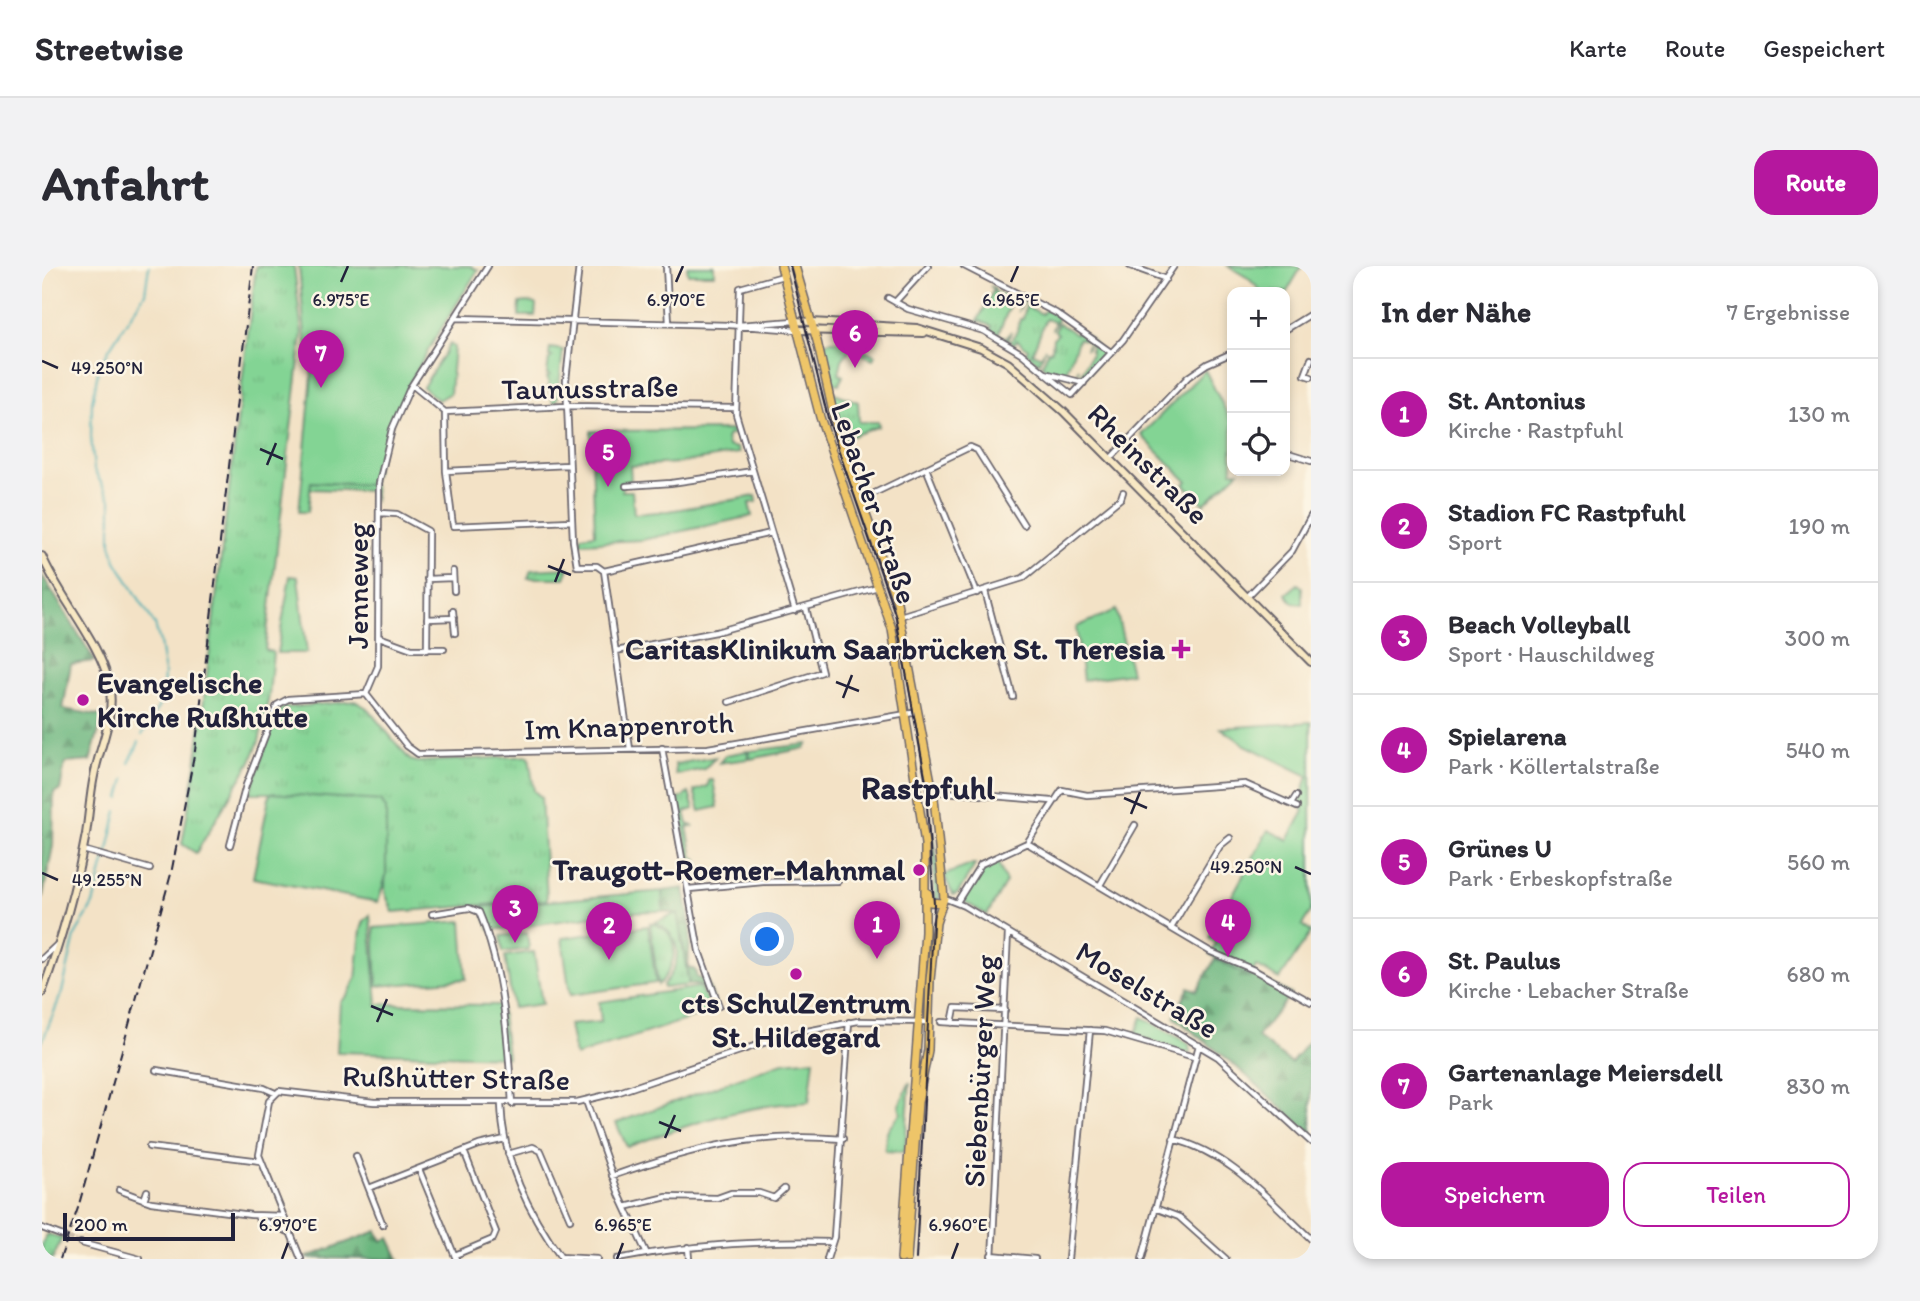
<!DOCTYPE html>
<html lang="de">
<head>
<meta charset="utf-8">
<style>
  body { margin:0; font-family:Itim,sans-serif; background:#f2f2f3; color:#2b2b33 }
  .controls { position:absolute; right:21px; top:21px; display:grid; overflow:hidden; border-radius:14px; box-shadow:0 4px 10px #0003 }
  .controls button { width:63px; height:63px; display:grid; place-items:center; padding:0; border:0; border-bottom:2px solid #e1e1e2; background:#fff; color:#2b2b33; font:35px sans-serif }
  .scale { position:absolute; left:21px; bottom:18px; width:172px; box-sizing:border-box; padding-left:7px; border:4px solid #22223b; border-top:0; font-size:19px; line-height:24px; white-space:nowrap; color:#22223b; -webkit-text-stroke:5px #fcf5e5; paint-order:stroke }
  .you { position:absolute; left:726px; top:674px; width:24px; height:24px; margin:-18px; border:5px solid #fff; border-radius:50%; background:#1a73e8; box-shadow:0 0 0 10px #1a73e833 }
  .badge { display:grid; place-items:center; width:46px; height:46px; border-radius:50%; background:#b5179e; color:#fff; font-size:23px; font-weight:700 }
  .pin { position:absolute; translate:-50% -58px; filter:drop-shadow(0 2px 4px #0008) }
  .pin::after { content:''; position:absolute; top:37px; width:24px; height:21px; background:inherit; clip-path:polygon(0 0,100% 0,50% 100%) }
  .list { margin:0; padding:0; list-style:none }
  h2 { display:flex; justify-content:space-between; align-items:center; height:91px; margin:0; padding:0 28px; font-size:30px }
  h2 small { font-size:23px; font-weight:400; color:#7c7c81 }
  .list li { display:grid; grid-template-columns:46px 1fr auto; gap:21px; align-items:center; box-sizing:border-box; height:112px; padding:0 28px; border-top:2px solid #e1e1e2 }
  .list b { display:block; font-size:26px; white-space:nowrap }
  .list p { margin:0; font-size:23px; white-space:nowrap; color:#7c7c81 }
  .list em { font-size:23px; font-style:normal; color:#7c7c81 }
  .actions { display:flex; gap:14px; padding:21px 28px }
  .actions a { flex:1; padding:16px 0; border:2px solid #b5179e; border-radius:21px; text-align:center; font-size:24px; color:#b5179e }
  .actions .main { background:#b5179e; color:#fff }
  .icon { flex:none; width:38px; height:38px; fill:none; stroke:currentColor; stroke-width:2; stroke-linecap:round; stroke-linejoin:round }
  .map { position:relative; flex:none; width:1269px; height:993px; overflow:hidden; border-radius:21px }
  header { display:flex; align-items:center; gap:42px; box-sizing:border-box; height:98px; padding:0 35px; background:#fff; border-bottom:2px solid #e1e1e2 }
  header strong { font-size:33px }
  nav { display:flex; gap:38px; margin-inline-start:auto; font-size:24px }
  .intro { display:flex; align-items:center; justify-content:space-between; box-sizing:border-box; height:168px; padding:0 42px }
  h1 { margin:0; font-size:49px }
  .button { padding:18px 32px; border-radius:21px; background:#b5179e; color:#fff; font-size:24px; font-weight:700 }
  main { display:flex; gap:42px; padding:0 42px }
  aside { flex:1; background:#fff; border-radius:21px; box-shadow:0 4px 10px #0003 }
  .map>svg:first-child { display:block }
</style>
</head>
<body>
<header>
<strong>Streetwise</strong>
<nav><a>Karte</a><a>Route</a><a>Gespeichert</a></nav>
</header>
<div class="intro"><h1>Anfahrt</h1><a class="button">Route</a></div>
<main>
<div class="map">
<svg width="1269" height="993" viewBox="0 0 1269 993">
  <defs>
    <pattern id="grass-tufts" width="24" height="20" patternUnits="userSpaceOnUse" patternTransform="scale(1.75)"><rect width="24" height="20" fill="#83d494"/><path d="M3 7l-1-3M5 7V3M7 7l1-3M15 17l-1-3M17 17v-4M19 17l1-3" fill="none" stroke="#71b680"/></pattern>
    <pattern id="forest-firs" width="22" height="20" patternUnits="userSpaceOnUse" patternTransform="scale(1.75)"><rect width="22" height="20" fill="#6ab67e"/><path d="M5 1l3.5 6h-7zM16 11l3.5 6h-7z" fill="#579468"/></pattern>
  </defs>
  <rect width="100%" height="100%" fill="#fcf5e5"/>
  <filter id="ink" filterUnits="userSpaceOnUse"><feTurbulence type="fractalNoise" baseFrequency=".0143" numOctaves="2"/><feDisplacementMap in="SourceGraphic" scale="14" xChannelSelector="R" yChannelSelector="G"/><feConvolveMatrix kernelMatrix="1 2 1 2 8 2 1 2 1" color-interpolation-filters="sRGB"/></filter>
  <filter id="wash" filterUnits="userSpaceOnUse"><feTurbulence type="fractalNoise" baseFrequency=".00686" numOctaves="4" result="noise"/><feDisplacementMap in="SourceGraphic" scale="28" xChannelSelector="R" yChannelSelector="G"/><feGaussianBlur stdDeviation="1.57" result="paint"/><feColorMatrix in="noise" values="0 0 0 0 0 0 0 0 0 0 0 0 0 0 0 0 0 1.4 0 .05"/><feComposite in="paint" operator="in"/></filter>
  <g filter="url(#wash)">
    <rect width="100%" height="100%" fill="#f3e2c6"/>
    <path fill="url(#grass-tufts)" stroke="#527b68" stroke-width="2" d="M214 0H252L260 69 223 384 231 386 227 430 217 475 209 495 154 587 140 578 154 499Z
      M948 20 953 22 952 26 982 34 976 46 979 38 970 35 956 68 965 72 969 65 966 75 949 65 950 60 938 55 934 58 952 23Z
      M985 35 988 36 986 41 1000 48 1003 44 1016 51 1010 64 1013 56 1004 53 990 87 1000 91 1003 82 997 97 984 87 986 83 975 74 972 78 968 76 975 66 978 53H981Z
      M485 36 494 38 493 50H477L478 37Z
      M1016 57 1034 68 1037 64 1048 72 1044 84 1047 76 1037 72 1024 106 1033 110 1037 102 1033 111 1004 103 1000 99 1006 85 1010 84 1011 72 1016 68 1013 65Z
      M1049 74 1063 88 1042 112H1038L1049 88Z
      M788 75H807L809 78 833 89 831 93 808 83 800 94 797 108 801 110 797 118 788 117 782 77Z
      M508 82 521 84 515 136 511 137 505 111 508 109 505 108 507 93 510 91 507 90Z
      M790 126 816 136 817 156H836L837 160 802 173Z
      M268 216 332 219 333 237 329 225 268 223Z
      M527 302 523 312H486L489 304Z
      M1256 318 1260 321V338L1251 337 1244 328Z
      M313 435 325 442 368 494 376 496 487 490 492 525 499 531 505 634 351 646 343 627 344 543 228 527H208L235 447 240 442Z
      M766 478 763 482 708 493 707 485Z
      M705 485 707 493 677 497 684 489Z
      M674 491 662 503 634 509 633 498Z
      M667 514H671L676 541 658 545 652 525 666 520Z
      M647 527 652 543 643 546 646 558 650 560 645 561 651 592H654L660 609 650 610 636 533Z
      M891 565 899 619 897 635 893 633Z
      M635 647 647 719 622 722 621 719C640 697 642 671 613 656Z
      M608 657C642 664 635 701 616 719Z
      M868 816 863 882 861 886 843 885C844 860 846 864 859 847L857 839Z
      M5 968 20 972 11 993H0V978Z"/>
    <path fill="url(#forest-firs)" stroke="#466c5c" stroke-width="2" d="M0 309 53 395 29 398 21 443 61 450 48 495 23 497 18 524 12 526 11 580 0 634Z
      M642 622 649 662 646 701 653 704 655 712 664 713 674 739 658 719H647L636 648 621 645 620 625Z
      M1173 693 1208 711 1211 707 1249 728 1215 771 1249 797 1269 772V868L1188 795 1132 751 1147 721 1155 725Z
      M335 965 340 975 347 972 357 993 263 992Z"/>
    <path fill="#83d494" stroke="#527b68" stroke-width="2" d="M257 0H428L436 4C389 79 351 132 329 219L269 216 266 246H257L270 109 263 70Z
      M645 0H672V8H646Z
      M1186 0H1260L1243 29V26H1220L1206 12Z
      M408 78 412 81 408 127 396 134 381 121Z
      M1163 104 1190 157V205H1197L1162 238 1142 218 1145 215 1099 169Z
      M694 164 695 168 686 169 684 173 686 180 695 182 697 187 637 197 588 200 589 215H580V225H590L592 248 627 245 714 230 715 236 707 237 710 250 600 274 539 277V270L553 268 549 165Z
      M248 310 256 311 265 387H235Z
      M1074 344 1089 407 1041 414 1034 361Z
      M1269 456V645L1260 659 1269 666 1238 713 1214 700 1208 711 1168 688 1174 677 1167 672 1226 564 1246 574 1262 545 1257 538 1266 510 1203 479 1179 462Z
      M228 527 339 535 344 543V610L336 636 211 612Z
      M955 594 964 616 945 649 923 636 922 631 939 602Z
      M929 599H933L916 627 911 629 902 609Z
      M620 625 621 645C559 645 507 659 447 664L440 641Z
      M328 649 335 738 459 739 465 791 295 786 298 736 306 729 314 713 319 664 322 655Z
      M420 655 424 713 335 720 332 662Z
      M606 660 614 717 528 729 520 672Z
      M485 667 487 683 461 686 459 670Z
      M492 686 500 738 471 742 463 690Z
      M657 721 671 745 533 790 527 759 559 756 557 736Z
      M1100 751 1147 778 1148 788 1093 769Z
      M772 793 767 836C703 838 645 859 585 881L574 857 741 796Z"/>
    <g fill="none" stroke-linecap="round" stroke-linejoin="round">
      <path stroke="#39abb2" stroke-width="2" d="M100 469 121 433 122 403 118 376 113 359 74 295 69 278V235L52 204 49 170 50 136 56 106 67 83 103 27 107 0
        M87 497 97 476
        M78 532 83 513
        M65 588 75 545
        M0 776 20 726 33 670 51 638 63 593"/>
    </g>
  </g>
  <g filter="url(#ink)">
    <g fill="none" stroke-linecap="round" stroke-linejoin="round">
      <path stroke="#c9bcaa" stroke-width="4.5" stroke-dasharray="4.5 2" stroke-linecap="butt" d="M21 970 39 977"/>
      <g stroke="#6b656c" stroke-width="8">
        <path id="street" d="M537 0 524 114 531 275 535 300H555L562 305 588 483
          M624 0 627 57
          M922 0 1014 47 1070 87
          M1088 0 1124 13
          M741 10 698 22 694 148 753 345
          M846 32 866 43 942 65 979 87 1003 107 1042 117
          M853 36 886 0
          M414 52 687 59 755 64
          M697 59 752 55
          M1243 64 1269 48
          M1269 93 1263 109 1269 111
          M1004 108 1030 129 1081 74 1132 0
          M370 119 403 146
          M403 146 524 140 693 142
          M403 146 404 205 411 260 529 255
          M1243 187 1269 195
          M1069 192 1146 111 1165 98 1190 87
          M884 202 935 327
          M404 205 526 199
          M584 220 629 217 711 205
          M818 234 928 181 935 184 982 259
          M338 247 355 248 386 265 385 384
          M411 305 412 325
          M562 305 729 267
          M385 313 411 312
          M943 325 971 431
          M1205 331 1250 285 1269 250
          M411 345 413 367
          M858 350 981 312 1079 232 1081 226
          M385 353 412 352
          M337 371 370 383H402
          M574 385 674 366 836 321
          M324 428 365 480 376 488 666 482 876 446
          M324 428 336 400 337 217 350 163 368 122 446 0
          M687 436 780 406 764 342
          M620 482 657 685 677 740
          M891 525 1010 535
          M1249 538 1254 530
          M985 577 1020 524 1045 529 1203 518 1255 541
          M188 579 204 519 235 439 246 433 324 428
          M41 584 108 603
          M1058 619 1093 559
          M647 623 721 616 796 615
          M902 632 922 640 1176 791 1269 876
          M915 636 939 598 985 577 1169 686 1212 704 1269 736
          M390 648 427 642 437 646C462 705 466 774 470 838
          M1129 662 1178 580 1188 572
          M0 693 17 677
          M899 756 1063 765 1152 791
          M910 757 913 742 963 744
          M114 804 222 822 233 827
          M544 835 577 928 604 986
          M459 838C461 896 486 946 520 993
          M1131 873C1188 887 1227 934 1269 973
          M107 881 219 895
          M466 888 491 881 499 885 528 953
          M314 890 341 959
          M377 903 414 993
          M570 910C653 881 712 866 801 873
          M327 922 437 879 463 873
          M77 924 109 936 209 949 242 950
          M102 934 105 925
          M583 941 625 931 675 932 689 927H717L732 932 742 923
          M1113 942 1137 951 1184 993
          M216 952 249 967
          M0 962 21 970
          M39 977 98 993
          M646 981 647 993
          M413 989 451 973 454 966 422 885
          M949 989 993 993
          M519 991 555 993
          M259 993 217 889 227 835 237 825 332 836H535L577 826 745 769 816 755 886 756
          M575 993C646 979 716 974 789 976
          M785 993 792 971 807 756
          M950 993 966 667
          M1026 993 1048 764
          M1100 993 1157 779"/>
      </g>
      <g stroke="#6b656c" stroke-width="10">
        <path id="secondary" d="M752 55 875 62 939 82 966 97 1021 145 1269 396
          M755 64 882 67
          M0 290C17 331 58 376 67 417 74 451 58 478 52 510 48 529 47 549 44 568 34 622 19 675 0 727"/>
      </g>
      <g stroke="#6b656c" stroke-width="10">
        <path id="primary" d="M739 0 778 151 850 363 883 578V666L859 993
          M753 0 775 75 797 173 855 336 892 532 902 632 894 657 888 714 886 784 876 836 865 993
          M886 627 888 636 900 637"/>
      </g>
      <use href="#street" stroke="#fff" stroke-width="4.5"/>
      <use href="#secondary" stroke="#f8e8c3" stroke-width="6"/>
      <use href="#primary" stroke="#eec569" stroke-width="7"/>
      <path stroke="#22223b" stroke-width="2" d="M748 0 787 156 854 351 883 511 892 638 874 993"/>
      <path stroke="#22223b" stroke-width="2" stroke-dasharray="10 5" stroke-linecap="butt" d="M18 993 36 942 129 608 153 485 211 0"/>
    </g>
  </g>
  <path fill="none" stroke="#22223b" stroke-width="2.5" d="M299 16 306 0M634 16 641 0M969 16 976 0M0 95 16 102M218 183 241 193M225 199 234 177M506 300 529 309M513 316 522 293M794 416 817 425M801 432 810 409M1082 532 1105 542M1089 548 1098 526M1253 601 1269 608M0 607 16 614M329 740 351 749M335 756 345 733M617 856 639 865M623 872 633 849M240 993 246 977M575 993 581 977M910 993 916 977"/>
  <g fill="#b5179e" stroke="#fcf5e5" stroke-width="2.5">
    <path d="M1135.5 372.5h7v7h7v7h-7v7h-7v-7h-7v-7h7z"/>
    <circle cx="41" cy="434" r="7"/>
    <circle cx="877" cy="604" r="7"/>
    <circle cx="754" cy="708" r="7"/>
  </g>
  <g text-anchor="middle" stroke-width="5" stroke-linejoin="round" paint-order="stroke">
    <g font-size="30" fill="#22223b" stroke="#fcf5e5">
      <text transform="translate(548 122) rotate(-1)" y="10">Taunusstraße</text>
      <text transform="translate(1106 198) rotate(45)" y="10">Rheinstraße</text>
      <text transform="translate(832 237) rotate(71)" y="10">Lebacher Straße</text>
      <text transform="translate(316 320) rotate(-90)" y="10">Jenneweg</text>
      <text transform="translate(587 460) rotate(-2)" y="10">Im Knappenroth</text>
      <text transform="translate(1105 724) rotate(31)" y="10">Moselstraße</text>
      <text transform="translate(938 805) rotate(-87)" y="10">Siebenbürger Weg</text>
      <text transform="translate(414 812) rotate(1)" y="10">Rußhütter Straße</text>
    </g>
    <g font-size="30" font-weight="bold" fill="#22223b" stroke="#fcf5e5" text-anchor="end">
      <text x="1123" y="393">CaritasKlinikum Saarbrücken St. Theresia</text>
      <text x="55" y="427" text-anchor="start">Evangelische<tspan x="55" dy="34">Kirche Rußhütte</tspan></text>
      <text x="863" y="614">Traugott-Roemer-Mahnmal</text>
      <text x="754" y="747" text-anchor="middle">cts SchulZentrum<tspan x="754" dy="34">St. Hildegard</tspan></text>
    </g>
    <g font-size="32" font-weight="bold" fill="#22223b" stroke="#fcf5e5">
      <text x="886" y="533">Rastpfuhl</text>
    </g>
  </g>
  <g font-size="18" text-anchor="middle" fill="#22223b" stroke="#fcf5e5" stroke-width="5" stroke-linejoin="round" paint-order="stroke">
    <text x="634" y="40">6.970°E</text>
    <text x="969" y="40">6.965°E</text>
    <text x="299" y="40">6.975°E</text>
    <text x="65" y="108">49.250°N</text>
    <text x="1204" y="607">49.250°N</text>
    <text x="65" y="620">49.255°N</text>
    <text x="246" y="965">6.970°E</text>
    <text x="581" y="965">6.965°E</text>
    <text x="916" y="965">6.960°E</text>
  </g>
</svg>
<div class="controls">
<button>+</button>
<button>−</button>
<button><svg class="icon" aria-label="locate" viewBox="0 0 24 24"><circle cx="12" cy="12" r="6"/><path d="M12 2v4M12 18v4M2 12h4M18 12h4"/></svg></button>
</div>
<div class="scale">200 m</div>
<div class="you"></div>
<div class="pin badge" style="left:835px;top:693px">1</div>
<div class="pin badge" style="left:567px;top:694px">2</div>
<div class="pin badge" style="left:473px;top:677px">3</div>
<div class="pin badge" style="left:1186px;top:691px">4</div>
<div class="pin badge" style="left:566px;top:221px">5</div>
<div class="pin badge" style="left:813px;top:102px">6</div>
<div class="pin badge" style="left:279px;top:122px">7</div>
</div>
<aside>
<h2>In der Nähe<small>7 Ergebnisse</small></h2>
<ul class="list">
<li><span class="badge">1</span><div><b>St. Antonius</b><p>Kirche · Rastpfuhl</p></div><em>130 m</em></li>
<li><span class="badge">2</span><div><b>Stadion FC Rastpfuhl</b><p>Sport</p></div><em>190 m</em></li>
<li><span class="badge">3</span><div><b>Beach Volleyball</b><p>Sport · Hauschildweg</p></div><em>300 m</em></li>
<li><span class="badge">4</span><div><b>Spielarena</b><p>Park · Köllertalstraße</p></div><em>540 m</em></li>
<li><span class="badge">5</span><div><b>Grünes U</b><p>Park · Erbeskopfstraße</p></div><em>560 m</em></li>
<li><span class="badge">6</span><div><b>St. Paulus</b><p>Kirche · Lebacher Straße</p></div><em>680 m</em></li>
<li><span class="badge">7</span><div><b>Gartenanlage Meiersdell</b><p>Park</p></div><em>830 m</em></li>
</ul>
<div class="actions"><a class="main">Speichern</a><a>Teilen</a></div>
</aside>
</main>
</body>
</html>
